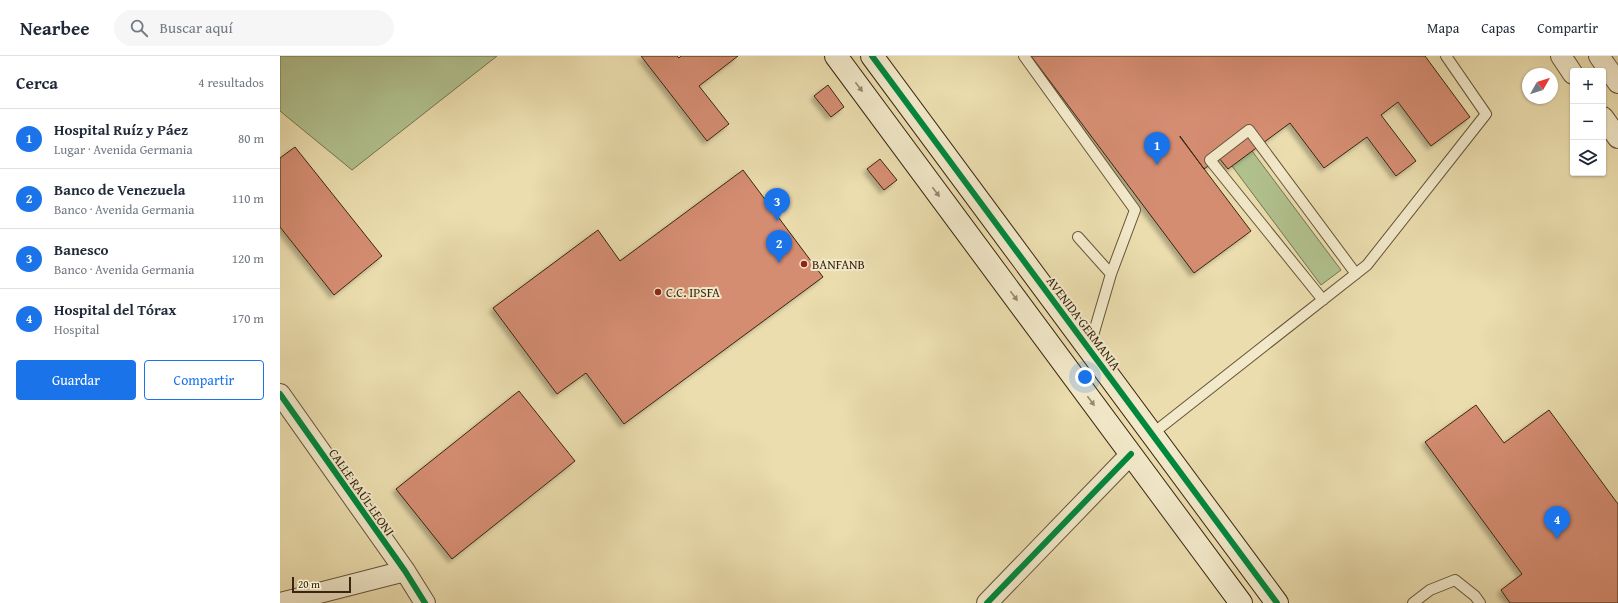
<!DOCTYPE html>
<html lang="es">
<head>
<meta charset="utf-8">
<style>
  body { margin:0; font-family:"Gentium Book Plus",serif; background:#f6f6f7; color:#1f2937 }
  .controls { position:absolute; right:12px; top:12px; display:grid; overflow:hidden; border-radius:4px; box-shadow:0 1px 3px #0004 }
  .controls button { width:36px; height:36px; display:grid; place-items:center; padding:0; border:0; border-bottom:1px solid #e0e1e3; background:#fff; color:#1f2937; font:20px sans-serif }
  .compass { position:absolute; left:1242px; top:12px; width:36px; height:36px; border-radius:50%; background:#fff; box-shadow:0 1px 3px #0004; rotate:51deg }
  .scale { position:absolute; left:12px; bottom:10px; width:59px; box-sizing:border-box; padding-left:4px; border:2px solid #392610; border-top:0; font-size:11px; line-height:14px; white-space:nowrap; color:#392610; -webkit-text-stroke:3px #f2e9ca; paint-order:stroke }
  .you { position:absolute; left:805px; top:321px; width:14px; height:14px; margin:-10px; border:3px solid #fff; border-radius:50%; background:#1a73e8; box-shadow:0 0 0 6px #1a73e833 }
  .badge { display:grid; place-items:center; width:26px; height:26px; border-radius:50%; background:#1a73e8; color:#fff; font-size:13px; font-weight:700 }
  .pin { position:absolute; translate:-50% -33px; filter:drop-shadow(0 1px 2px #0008) }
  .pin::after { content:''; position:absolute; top:21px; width:14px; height:12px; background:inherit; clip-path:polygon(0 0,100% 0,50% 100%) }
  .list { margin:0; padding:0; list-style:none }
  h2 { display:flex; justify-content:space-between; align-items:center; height:52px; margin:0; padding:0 16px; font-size:17px }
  h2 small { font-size:13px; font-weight:400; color:#747a83 }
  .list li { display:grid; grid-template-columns:26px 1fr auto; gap:12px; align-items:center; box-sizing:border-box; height:60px; padding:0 16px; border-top:1px solid #e0e1e3 }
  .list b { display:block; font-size:15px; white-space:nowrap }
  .list p { margin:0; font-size:13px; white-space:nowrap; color:#747a83 }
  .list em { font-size:13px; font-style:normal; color:#747a83 }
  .actions { display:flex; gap:8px; padding:12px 16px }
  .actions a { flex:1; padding:9px 0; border:1px solid #1a73e8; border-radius:4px; text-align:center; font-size:14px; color:#1a73e8 }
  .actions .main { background:#1a73e8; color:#fff }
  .icon { flex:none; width:22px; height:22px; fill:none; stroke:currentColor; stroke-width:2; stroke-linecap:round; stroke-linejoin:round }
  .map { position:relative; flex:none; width:1338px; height:547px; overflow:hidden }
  header { display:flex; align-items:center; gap:24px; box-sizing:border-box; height:56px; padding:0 20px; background:#fff; border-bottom:1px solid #e0e1e3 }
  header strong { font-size:19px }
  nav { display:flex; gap:22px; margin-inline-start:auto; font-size:14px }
  .search { width:280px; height:36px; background:#f6f6f7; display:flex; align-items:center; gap:10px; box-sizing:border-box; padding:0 14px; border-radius:22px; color:#747a83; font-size:15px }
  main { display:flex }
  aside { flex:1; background:#fff }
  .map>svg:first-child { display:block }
</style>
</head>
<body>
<header>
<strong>Nearbee</strong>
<div class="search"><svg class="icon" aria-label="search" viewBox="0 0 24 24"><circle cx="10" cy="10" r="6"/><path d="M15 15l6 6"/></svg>Buscar aquí</div>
<nav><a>Mapa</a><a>Capas</a><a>Compartir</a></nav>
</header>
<main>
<aside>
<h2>Cerca<small>4 resultados</small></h2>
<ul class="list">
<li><span class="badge">1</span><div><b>Hospital Ruíz y Páez</b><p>Lugar · Avenida Germania</p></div><em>80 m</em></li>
<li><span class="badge">2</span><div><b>Banco de Venezuela</b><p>Banco · Avenida Germania</p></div><em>110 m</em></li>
<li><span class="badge">3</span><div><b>Banesco</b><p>Banco · Avenida Germania</p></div><em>120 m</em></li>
<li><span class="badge">4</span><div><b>Hospital del Tórax</b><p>Hospital</p></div><em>170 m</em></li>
</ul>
<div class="actions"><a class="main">Guardar</a><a>Compartir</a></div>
</aside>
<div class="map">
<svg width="1338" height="547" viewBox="0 0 1338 547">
  <defs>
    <filter id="shadow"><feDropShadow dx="-3.5" dy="3.5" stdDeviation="2" flood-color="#0004"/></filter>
  </defs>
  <rect width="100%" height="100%" fill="#ebddae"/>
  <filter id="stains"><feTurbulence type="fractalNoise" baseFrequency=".005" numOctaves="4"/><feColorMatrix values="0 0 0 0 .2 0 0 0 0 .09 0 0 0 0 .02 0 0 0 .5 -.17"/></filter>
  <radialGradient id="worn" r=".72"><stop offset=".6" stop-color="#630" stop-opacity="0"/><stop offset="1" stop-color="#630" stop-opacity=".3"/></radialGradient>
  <path fill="#b1c28f" stroke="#757450" d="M0 0H217L72 114 0 55Z
    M969 91 1061 214 1041 229 949 106Z"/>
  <path fill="#d58d72" stroke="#392610" filter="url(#shadow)" d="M361 0H397L399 2 401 0H458L419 30 449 68 427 85Z
    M751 0H1145L1190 61 1151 90 1118 46 1101 59 1136 105 1116 120 1087 81 1044 112 1010 67 948 113 939 102 924 113 900 80V81L971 175 914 217Z
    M548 29 564 51 551 61 534 40Z
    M15 91 102 200 54 239 0 171V102Z
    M600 103 617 124 604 134 587 113Z
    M463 114 543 221 344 368 306 317 277 338 213 252 318 174 340 205Z
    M239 335 295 405 172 503 116 433Z
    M1196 349 1224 387 1269 354 1338 448V547H1230L1221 534 1242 518 1145 386Z"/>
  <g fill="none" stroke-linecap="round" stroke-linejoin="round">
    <g stroke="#665438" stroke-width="12">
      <path id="lane" d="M744 0 855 154 831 218 809 293
        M798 181 831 218
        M1043 244 930 104 969 74 1076 218
        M872 378 1087 209 1206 58 1166 0
        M1133 547 1150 534 1175 524 1195 540 1200 547"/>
    </g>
    <g stroke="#665438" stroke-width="22">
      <path id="street" d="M1281 0 1293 18
        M1319 0 1338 27
        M1323 61 1338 82
        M0 338 125 515 145 547
        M0 547 125 515
        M707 547 851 398"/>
    </g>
    <g stroke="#392610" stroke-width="24">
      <path id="secondary" d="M556 0 961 547
        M592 0 997 547"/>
    </g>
    <use href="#lane" stroke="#f2e9ca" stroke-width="10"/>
    <use href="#street" stroke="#f2e9ca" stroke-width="20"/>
    <use href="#secondary" stroke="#f2e9ca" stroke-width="22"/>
    <g stroke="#f2e9ca" stroke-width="8">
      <path id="cycleway" d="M592 0 997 547
        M0 338 125 515 145 547
        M707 547 851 398"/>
    </g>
    <use href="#cycleway" stroke="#00873e" stroke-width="6"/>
  </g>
  <defs><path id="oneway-solid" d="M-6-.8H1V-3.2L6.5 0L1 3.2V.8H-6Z"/></defs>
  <g fill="#96886d">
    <use href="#oneway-solid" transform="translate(579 31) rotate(53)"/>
    <use href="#oneway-solid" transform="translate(656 136) rotate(53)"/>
    <use href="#oneway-solid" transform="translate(734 240) rotate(53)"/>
    <use href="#oneway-solid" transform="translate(811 345) rotate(53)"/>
  </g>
  <g fill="#8f2418" stroke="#f2e9ca" stroke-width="1.5">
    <circle cx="524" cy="208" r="4"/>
    <circle cx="378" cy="236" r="4"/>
  </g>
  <g text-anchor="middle" stroke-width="4" stroke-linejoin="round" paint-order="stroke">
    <g font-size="13" fill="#392610" stroke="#f2e9ca" text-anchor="start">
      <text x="532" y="213">BANFANB</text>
      <text x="386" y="241">C.C. IPSFA</text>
    </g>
    <g font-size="13" fill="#392610" stroke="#f2e9ca">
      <text transform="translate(804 267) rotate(53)" y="5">AVENIDA GERMANIA</text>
      <text transform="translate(82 436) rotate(55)" y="5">CALLE RAÚL LEONI</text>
    </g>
  </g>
  <rect width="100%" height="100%" filter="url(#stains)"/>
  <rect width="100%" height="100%" fill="url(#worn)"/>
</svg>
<div class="controls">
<button>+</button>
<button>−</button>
<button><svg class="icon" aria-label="layers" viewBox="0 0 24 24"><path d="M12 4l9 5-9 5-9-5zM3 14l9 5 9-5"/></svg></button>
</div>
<svg class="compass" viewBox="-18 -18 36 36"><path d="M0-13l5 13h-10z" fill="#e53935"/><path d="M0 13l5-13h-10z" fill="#747a83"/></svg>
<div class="scale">20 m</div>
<div class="you"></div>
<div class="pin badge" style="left:877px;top:109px">1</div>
<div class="pin badge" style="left:499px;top:207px">2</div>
<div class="pin badge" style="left:497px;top:165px">3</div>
<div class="pin badge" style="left:1277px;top:483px">4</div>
</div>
</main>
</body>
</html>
